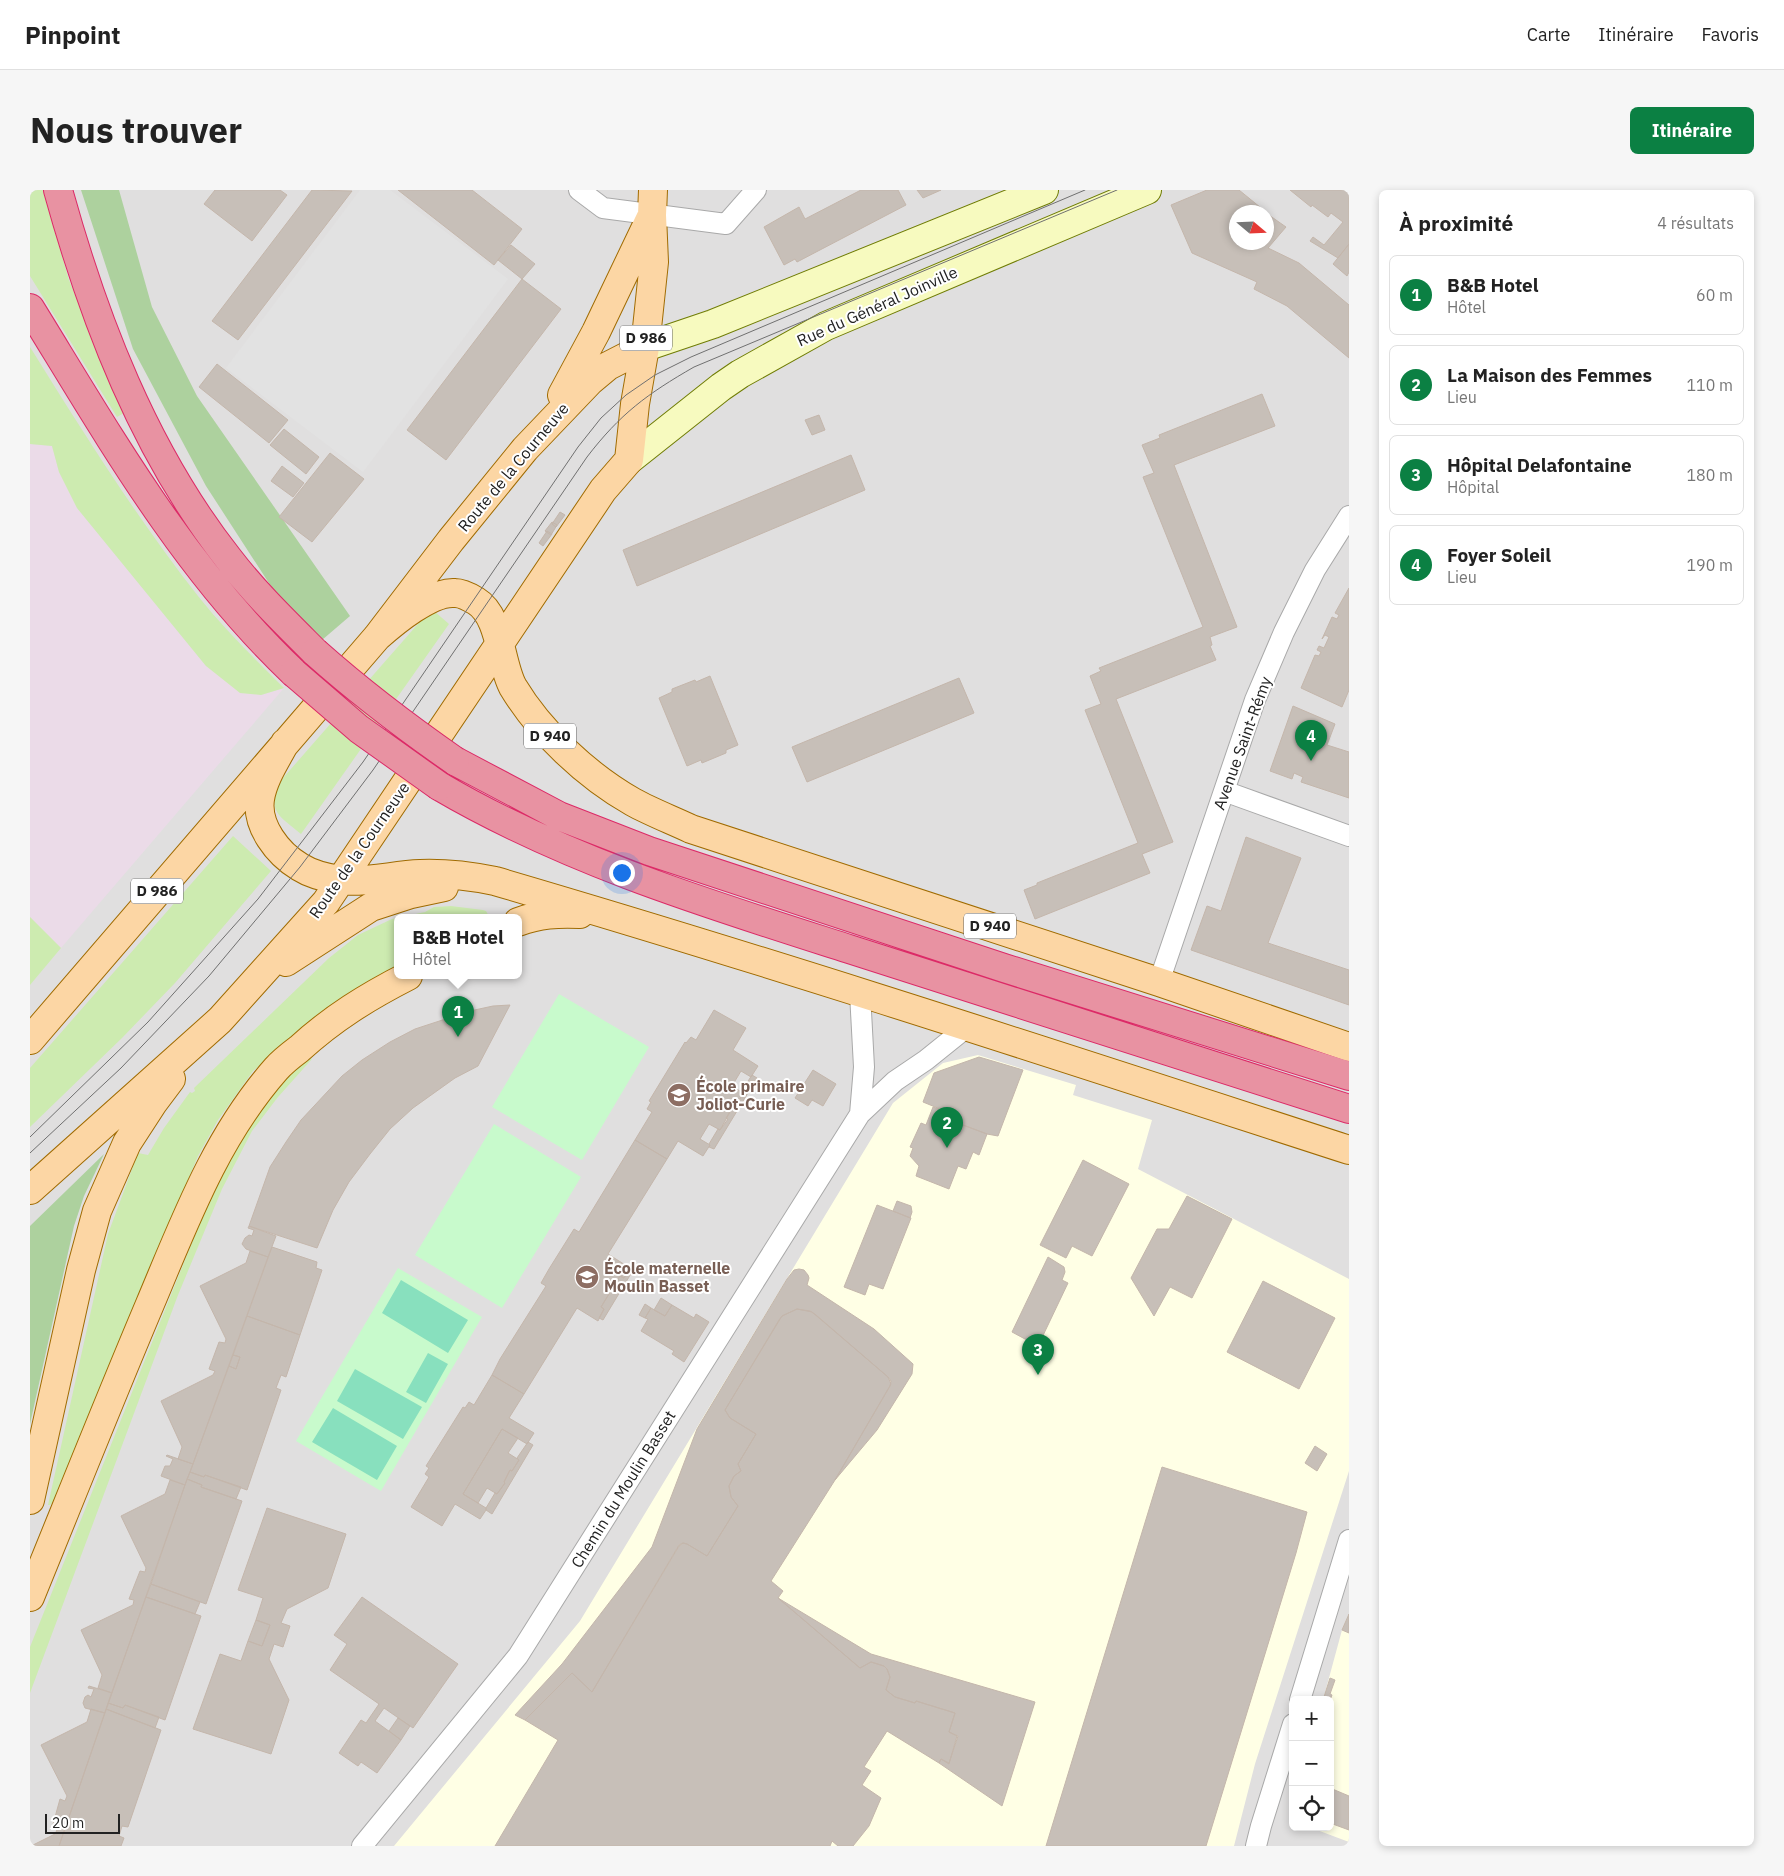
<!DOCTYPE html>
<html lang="fr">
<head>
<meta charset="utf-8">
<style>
  body { margin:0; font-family:"IBM Plex Sans",sans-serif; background:#f6f6f6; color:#222 }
  .controls { position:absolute; right:15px; bottom:15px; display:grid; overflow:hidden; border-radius:8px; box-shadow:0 2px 8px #0003 }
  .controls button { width:45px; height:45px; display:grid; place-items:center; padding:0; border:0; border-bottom:1px solid #e0e0e0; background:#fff; color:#222; font:25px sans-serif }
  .compass { position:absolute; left:1199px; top:15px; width:45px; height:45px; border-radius:50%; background:#fff; box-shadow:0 2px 8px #0003; rotate:109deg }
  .scale { position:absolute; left:15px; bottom:12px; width:75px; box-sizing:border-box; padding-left:5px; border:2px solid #222; border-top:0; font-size:14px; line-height:18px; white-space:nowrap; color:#222; -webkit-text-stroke:4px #fff; paint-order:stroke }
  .you { position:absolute; left:591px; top:682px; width:18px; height:18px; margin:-12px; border:4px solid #fff; border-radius:50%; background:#1a73e8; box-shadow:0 0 0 8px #1a73e833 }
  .badge { display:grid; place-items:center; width:32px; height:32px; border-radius:50%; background:#0b8043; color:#fff; font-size:16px; font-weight:700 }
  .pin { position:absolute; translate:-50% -41px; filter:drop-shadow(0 1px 2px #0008) }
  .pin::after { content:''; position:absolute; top:26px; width:18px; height:15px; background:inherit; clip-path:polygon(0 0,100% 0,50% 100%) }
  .popup { position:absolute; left:364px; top:724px; width:128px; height:65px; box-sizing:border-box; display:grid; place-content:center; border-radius:8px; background:#fff; filter:drop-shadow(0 1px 4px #0005); font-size:16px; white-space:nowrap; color:#767676 }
  .popup b { font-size:19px; color:#222 }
  .popup::after { content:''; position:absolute; left:50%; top:100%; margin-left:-10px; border:10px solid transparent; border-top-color:#fff }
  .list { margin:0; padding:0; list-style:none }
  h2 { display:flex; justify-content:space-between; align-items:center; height:65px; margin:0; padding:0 20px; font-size:21px }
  h2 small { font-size:16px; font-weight:400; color:#767676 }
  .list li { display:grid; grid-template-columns:32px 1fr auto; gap:15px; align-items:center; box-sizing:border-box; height:80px; margin:0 10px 10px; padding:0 10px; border:1px solid #e0e0e0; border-radius:8px }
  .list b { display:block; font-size:19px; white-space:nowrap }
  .list p { margin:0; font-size:16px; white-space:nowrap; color:#767676 }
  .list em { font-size:16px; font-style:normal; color:#767676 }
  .icon { flex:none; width:28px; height:28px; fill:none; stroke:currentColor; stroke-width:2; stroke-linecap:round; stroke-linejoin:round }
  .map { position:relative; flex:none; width:1319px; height:1656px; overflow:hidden; border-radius:8px }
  header { display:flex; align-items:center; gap:30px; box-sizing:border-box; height:70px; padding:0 25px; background:#fff; border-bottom:1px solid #e0e0e0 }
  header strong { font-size:24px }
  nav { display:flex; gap:28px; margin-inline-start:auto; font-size:18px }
  .intro { display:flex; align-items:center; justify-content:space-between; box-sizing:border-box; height:120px; padding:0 30px }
  h1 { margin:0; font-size:35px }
  .button { padding:12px 22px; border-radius:8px; background:#0b8043; color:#fff; font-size:18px; font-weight:700 }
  main { display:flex; gap:30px; padding:0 30px }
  aside { flex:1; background:#fff; border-radius:8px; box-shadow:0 2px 8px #0003 }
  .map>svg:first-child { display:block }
</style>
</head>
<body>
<header>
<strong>Pinpoint</strong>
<nav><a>Carte</a><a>Itinéraire</a><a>Favoris</a></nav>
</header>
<div class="intro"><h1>Nous trouver</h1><a class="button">Itinéraire</a></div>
<main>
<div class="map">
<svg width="1319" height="1656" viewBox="0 0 1319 1656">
  <rect width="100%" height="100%" fill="#f2efe9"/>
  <path fill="#e0dfdf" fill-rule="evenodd" d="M0 0H1319V1656H0ZM1206 22H1236V52H1206ZM368 728H488V786H368ZM1263 1510H1300V1637H1263Z"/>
  <path fill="#ebdbe8" d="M0 254 22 256 29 282 47 318 176 476 231 505 254 498 31 758 0 727Z"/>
  <path fill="#ffffe5" d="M948 865 1046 895 1043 905 1122 930 1108 979 1319 1089V1281L1225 1574 1204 1656H364L550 1431 863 913 913 873Z
    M1319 1424V1652L1279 1637H1300V1510H1293L1312 1440Z"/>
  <path fill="#cdebb0" d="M0 0H13L39 90 94 223 87 227 0 86Z
    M0 157C53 242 106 327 168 406 194 439 224 468 254 498L231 505 210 503 176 476 47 318 29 282 22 256 0 254Z
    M404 421 419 434 271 644C246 623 236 621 253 588L394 427Z
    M203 646 241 681 145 793 92 848 0 937V878Z
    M421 716 453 720 456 721 460 728H368V778L268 843 223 881 188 930 168 966 24 1311 20 1315H18L78 1044 108 963 118 965 134 938 160 902 162 903 165 901 164 898 299 768 328 745 362 729 395 722 404 717Z
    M0 727 31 758 0 795Z
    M277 864 282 869 248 907 222 941 192 999 148 1105 0 1503V1457L165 1045 201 962 241 904Z"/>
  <path fill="#add19e" d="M51 0H89L122 117 167 206 320 426 292 450 246 404 176 296 103 159Z
    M74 964 54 1006 44 1036 0 1234V1036Z"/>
  <path fill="#c8facc" d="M529 804 619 857 552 970 462 917Z
    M464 934 551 987 472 1118 385 1065Z
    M368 1078 452 1127 351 1301 266 1251Z"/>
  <path fill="#88e0be" d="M371 1090 438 1130 418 1163 352 1123Z
    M398 1163 418 1174 396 1213 376 1202Z
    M325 1179 392 1217 373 1249 307 1211Z
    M303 1218 367 1256 347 1290 282 1252Z"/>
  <path fill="#e2e2e2" d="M330 0H360L478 89 333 282 196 178Z"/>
  <path fill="#c7bfb8" stroke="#c4b6ab" d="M185 0H250L257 5 222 51 174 14Z
    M282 0 322 1 208 150 182 131Z
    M368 0H442L492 39 464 75Z
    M831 0H868L876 15 767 72 765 69 754 75 734 37 769 17 775 29Z
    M887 0H911L893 8Z
    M1177 0H1209L1236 22H1206V52H1236V23L1256 37 1238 58 1269 73 1319 115V168L1257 116 1224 99 1227 92 1162 63 1141 15Z
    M1260 0H1319V54L1308 68 1280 51 1283 47 1294 55 1313 32 1301 23 1298 27 1282 15 1281 17Z
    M1319 54V82L1317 86 1303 74Z
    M481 55 505 74 492 89 468 70Z
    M492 89 531 119 416 270 377 240Z
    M187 174 258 230 239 253 169 197Z
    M1232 204 1245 236 1144 275 1207 437 1180 447 1182 455 1180 456 1186 470 1086 509 1143 652 1112 664 1120 683 1005 729 994 700 1007 695V693L1108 653 1055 520 1071 514 1060 486 1071 481 1069 478 1173 437 1113 287 1124 283 1112 255 1130 248 1129 245Z
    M789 225 795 240 782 245 775 230Z
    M254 239 289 267 276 284 240 255Z
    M300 263 334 289 282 352 249 327Z
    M821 265 835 300 607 396 593 360Z
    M252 276 274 293 263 307 241 291Z
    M530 322 535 325 526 337 522 334Z
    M522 332 527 335 521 345 515 341Z
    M517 341 522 344 513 356 509 353Z
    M1319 398V500L1312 517 1271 498 1285 465 1289 466 1291 462 1287 460 1289 456 1294 458 1299 447 1295 445 1292 449 1302 427 1307 429 1309 425 1305 423Z
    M680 486 708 555 696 560V563L672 573 671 570 657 576 629 508 642 502V499L665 490 666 492Z
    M929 488 944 523 777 592 762 557Z
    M1263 516 1305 534 1297 555 1319 562V608L1271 592 1273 587 1264 583 1262 589 1240 581Z
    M1216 647 1271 668 1238 753 1319 780V815L1161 760 1177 716 1191 721Z
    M480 815 448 876 425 888 383 918 360 939 340 964 319 992 303 1020 287 1058 219 1036 240 977 256 952 271 930 312 886 332 870 360 852 385 839 440 821 463 816Z
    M684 820 716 838 703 860 728 876 721 887 711 881 702 896 713 903 707 914 705 913 690 940 679 934 670 949 680 955 673 966 648 951 637 969 605 950 622 922 617 919 621 912 619 911 655 852 656 853 661 847 666 850Z
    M949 867 993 880 968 946 957 944 925 932 927 926 893 912 904 883Z
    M783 880 806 894 793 916 782 910 778 916 765 908Z
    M722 885 727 888 684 959 679 957 680 955 679 954 688 939 690 940 698 929 696 928 705 913 707 914 713 903 711 902Z
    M903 917 927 926 925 932 957 944 949 965 943 962 936 979 928 976 919 999 886 986 889 976 880 966 883 958 880 957 891 933 896 935Z
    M605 950 637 969 578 1064 600 1078 594 1088 590 1086 571 1117 574 1119 568 1131 547 1118 494 1204 462 1185 470 1169 516 1096 511 1093 519 1079 544 1039 549 1042Z
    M1053 970 1099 994 1062 1066 1042 1056 1036 1068 1010 1055Z
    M1157 1006 1202 1029 1162 1108 1140 1097 1124 1126 1101 1088 1127 1039H1139Z
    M867 1011 881 1016 882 1022 880 1028 863 1021Z
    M847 1015 881 1028 853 1099 839 1094 835 1105 814 1097Z
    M219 1036 246 1046 238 1067 216 1059 212 1054 215 1048 219 1045 222 1046 224 1040 218 1038Z
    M242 1057 287 1072 286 1078 292 1080 270 1145 217 1126Z
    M220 1061 238 1067 163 1274 148 1269 152 1257 131 1211 183 1185 185 1181 179 1179 189 1152 195 1153 196 1149 170 1096 216 1073Z
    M1018 1067 1034 1077 1035 1082 1032 1090 1038 1093 1008 1156 982 1142Z
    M769 1079 774 1080 778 1085 779 1088 777 1095 844 1139 883 1174 882 1184 847 1240 805 1290 860 1196 861 1191 858 1187 782 1122 767 1119 752 1126 695 1220 700 1228 726 1244 708 1274 711 1281 704 1286 699 1296 701 1307 708 1316 677 1366 657 1354 653 1353 649 1355 562 1502 542 1483 495 1530 485 1525 532 1474 622 1357 667 1239 757 1089 764 1080Z
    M599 1081 602 1082 573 1130 569 1128 574 1119 571 1117 590 1086 594 1088Z
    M1233 1091 1305 1128 1269 1199 1197 1162Z
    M631 1108 642 1115 635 1126 624 1120Z
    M615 1114 621 1118 615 1128 609 1125Z
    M642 1115 664 1128 666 1124 679 1132 654 1172 642 1164 644 1161 611 1141 618 1129 615 1128 621 1118 635 1126Z
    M767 1119 780 1121 786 1125 858 1187 861 1194 805 1290 741 1391 753 1401 748 1408 830 1478 841 1472 854 1476 857 1479 860 1487 856 1500 865 1507 885 1513 886 1511 925 1523 919 1542 927 1546 919 1574 911 1569 909 1573 857 1541 834 1577 841 1581 832 1595 851 1608 839 1636 823 1656H808L802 1651 800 1656H465L528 1550 495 1530 542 1483 562 1502 649 1356 653 1353 657 1354 677 1366 708 1316 701 1307 699 1296 704 1286 711 1281 708 1274 726 1244 700 1228 695 1220 749 1130 752 1126Z
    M217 1126 270 1145 256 1187 251 1185 246 1198 251 1200 217 1300 175 1285 174 1287 160 1282 199 1176 206 1179 210 1167 203 1165Z
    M203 1165 210 1167 206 1179 199 1176Z
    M462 1185 494 1204 479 1228 504 1243 497 1254 472 1239 433 1304 456 1318V1320L450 1329 425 1314 412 1336 381 1317 399 1287 395 1284 399 1278 396 1276 433 1217 435 1218 439 1212 444 1215Z
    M472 1239 488 1248 478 1263 489 1270 482 1281 480 1280 474 1292 475 1293 467 1304 457 1298 448 1313 433 1304Z
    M498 1252 503 1255 462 1324 456 1320V1318L465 1303 467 1304 475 1293 474 1292 480 1280 482 1281 489 1270 487 1268Z
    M1285 1256 1297 1264 1287 1281 1275 1273Z
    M137 1265 163 1274 155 1295 131 1286 135 1276H140L143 1269 136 1266Z
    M1132 1277 1277 1322 1266 1363 1176 1656H1016Z
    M160 1282 174 1287 175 1285 211 1297 206 1309 171 1297 172 1295 157 1289Z
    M157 1289 172 1295 171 1297 212 1311 176 1414 121 1394Z
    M140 1290 155 1295 82 1503 68 1498 72 1485 51 1440 103 1415 104 1410 99 1409 110 1381 115 1382 116 1378 91 1326 135 1304Z
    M237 1318 316 1344 298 1398 257 1419 251 1433 260 1436 253 1457 244 1454 239 1469 259 1510 241 1564 163 1539 190 1464 211 1471 218 1451 232 1456 240 1435 226 1430 233 1408 208 1400Z
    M121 1394 170 1412 165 1424 116 1407Z
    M116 1407 171 1426 135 1530 95 1515 93 1518 78 1513Z
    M332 1407 428 1474 383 1538 354 1518 345 1531 371 1550 347 1583 331 1572 328 1576 309 1563 331 1530 336 1533 349 1514 300 1480 317 1454 304 1445Z
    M748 1408 841 1464 1005 1512 972 1616 909 1573 911 1569 919 1573 928 1546 919 1542 925 1523 886 1511 885 1513 865 1507 856 1500 860 1487 857 1479 854 1476 841 1472 830 1478Z
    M1319 1424V1443L1312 1440Z
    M226 1430 240 1435 232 1456 218 1451Z
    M1300 1488 1305 1490 1300 1504 1302 1505 1300 1510H1293Z
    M59 1496 82 1503 75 1523 55 1518 53 1513 55 1507 58 1505 61 1507 64 1499 58 1498Z
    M78 1513 93 1518 95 1515 129 1527 125 1538 76 1519Z
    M61 1519 75 1523 29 1656H1L25 1644 27 1640 22 1638 30 1609 35 1611 37 1606 11 1555 57 1532Z
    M76 1519 131 1540 98 1637 92 1636 89 1646 94 1648 91 1656H29Z
    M368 1528 380 1536 371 1550 359 1541Z
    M1300 1598 1319 1606V1640L1300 1633Z"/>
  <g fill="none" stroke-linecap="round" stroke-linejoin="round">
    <g stroke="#a9a9a9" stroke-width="22">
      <path id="street" d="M549 0 573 18 696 34 726 0
        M1194 601 1319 646
        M1129 792 1225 510 1254 442 1285 380 1319 326
        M830 924 834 877 830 803
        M1270 1510 1319 1350
        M332 1656 488 1466 830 924 865 891 896 870 937 837
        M1226 1656 1231 1636 1263 1534"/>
    </g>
    <g stroke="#707d05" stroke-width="30">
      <path id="secondary" d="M615 157 683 134 1014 0
        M599 270 691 197 710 184 796 136 1117 0"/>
    </g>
    <g stroke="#a06b00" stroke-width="30">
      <path id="primary" d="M532 205 566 142 620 29
        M347 447C364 432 401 401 425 403 431 403 441 408 446 411 471 426 470 474 483 497 510 542 557 586 603 612 621 622 642 630 661 639L1129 792 1319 857
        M255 553C246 570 233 589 230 609 226 636 248 664 270 677 281 684 297 688 310 690 337 693 363 685 390 684 415 683 440 686 465 691 752 775 1035 868 1319 960
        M488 732C509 724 528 723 550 724
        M256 772 341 717 381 704 414 697
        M0 850 347 447 421 350 495 259 560 191 578 176 615 157
        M0 1000 190 830 296 712 573 300 599 270 605 214 615 157 624 72 622 25 623 0
        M0 1310 51 1080 67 1021 97 953 123 913 141 889
        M0 1407C40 1309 79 1211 120 1114 155 1031 186 947 246 879 253 871 261 865 269 859 303 828 337 807 378 786"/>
    </g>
    <g stroke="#dc2a67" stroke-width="30">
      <path id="highway" d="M28 0C64 130 114 261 198 368 224 402 255 432 285 462
        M0 118C79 246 154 379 264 483
        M425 571 529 626 619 661 974 778 1319 886
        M409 596C537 671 678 714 819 759 985 813 1152 866 1319 919"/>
    </g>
    <use href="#street" stroke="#fff" stroke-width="20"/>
    <use href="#secondary" stroke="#f7fabf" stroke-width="28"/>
    <use href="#primary" stroke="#fcd6a4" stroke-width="28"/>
    <use href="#highway" stroke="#e892a2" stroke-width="28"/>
    <path stroke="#707070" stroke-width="1" d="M0 947 118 832 228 709 333 572 548 257 571 228 596 205 625 185 661 167 1055 0
      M0 963 91 878 179 786 270 677 343 580 557 267C590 224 617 204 664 177L1087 0"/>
    <g stroke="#dc2a67" stroke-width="30" stroke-linecap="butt">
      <path id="highway-bridge" d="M285 462C330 502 376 537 425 571
        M264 483 329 539 409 596"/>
    </g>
    <use href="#highway-bridge" stroke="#e892a2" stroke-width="28"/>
  </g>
  <defs>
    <g id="school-disc" transform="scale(1.25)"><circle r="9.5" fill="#8d6e63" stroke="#fff"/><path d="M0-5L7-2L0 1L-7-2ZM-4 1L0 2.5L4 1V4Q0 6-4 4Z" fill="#fff"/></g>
  </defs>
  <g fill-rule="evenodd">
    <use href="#school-disc" x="649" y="905"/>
    <use href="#school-disc" x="557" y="1087"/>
  </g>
  <g text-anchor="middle" stroke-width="4" stroke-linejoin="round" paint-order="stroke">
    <g fill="#fff" stroke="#646464" stroke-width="1">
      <rect x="590" y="135.5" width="52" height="25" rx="4"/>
      <rect x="494" y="533.5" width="52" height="25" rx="4"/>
      <rect x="101" y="688.5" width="52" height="25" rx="4"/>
      <rect x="934" y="723.5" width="52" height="25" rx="4"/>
    </g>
    <g font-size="15" font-weight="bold" fill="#222">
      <text x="616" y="153">D 986</text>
      <text x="520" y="551">D 940</text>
      <text x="127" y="706">D 986</text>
      <text x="960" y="741">D 940</text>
    </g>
    <g font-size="16" fill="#222" stroke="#fff">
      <text transform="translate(847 116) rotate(-24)" y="6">Rue du Général Joinville</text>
      <text transform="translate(483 277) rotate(-50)" y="6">Route de la Courneuve</text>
      <text transform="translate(1212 553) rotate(-70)" y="6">Avenue Saint-Rémy</text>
      <text transform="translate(329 660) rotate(-55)" y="6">Route de la Courneuve</text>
      <text transform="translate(593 1299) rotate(-58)" y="6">Chemin du Moulin Basset</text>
    </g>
    <g font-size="16" font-weight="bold" fill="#785e54" stroke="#fff" text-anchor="start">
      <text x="666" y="902">École primaire<tspan x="666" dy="18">Joliot-Curie</tspan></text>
      <text x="574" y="1084">École maternelle<tspan x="574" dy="18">Moulin Basset</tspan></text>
    </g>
  </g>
</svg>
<div class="controls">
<button>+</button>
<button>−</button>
<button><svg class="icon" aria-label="locate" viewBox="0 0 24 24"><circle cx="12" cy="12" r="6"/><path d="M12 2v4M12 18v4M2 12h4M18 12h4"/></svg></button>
</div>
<svg class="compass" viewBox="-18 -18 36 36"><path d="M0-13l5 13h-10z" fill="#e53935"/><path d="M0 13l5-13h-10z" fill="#767676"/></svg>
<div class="scale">20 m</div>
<div class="you"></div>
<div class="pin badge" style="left:428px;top:847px">1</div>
<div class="popup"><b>B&amp;B Hotel</b>Hôtel</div>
<div class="pin badge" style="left:917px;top:958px">2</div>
<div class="pin badge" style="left:1008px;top:1185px">3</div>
<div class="pin badge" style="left:1281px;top:571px">4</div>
</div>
<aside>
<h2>À proximité<small>4 résultats</small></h2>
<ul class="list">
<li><span class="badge">1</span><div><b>B&amp;B Hotel</b><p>Hôtel</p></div><em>60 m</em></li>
<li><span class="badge">2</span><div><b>La Maison des Femmes</b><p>Lieu</p></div><em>110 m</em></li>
<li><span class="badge">3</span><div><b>Hôpital Delafontaine</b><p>Hôpital</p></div><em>180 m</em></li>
<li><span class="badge">4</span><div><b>Foyer Soleil</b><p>Lieu</p></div><em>190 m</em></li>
</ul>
</aside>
</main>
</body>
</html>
